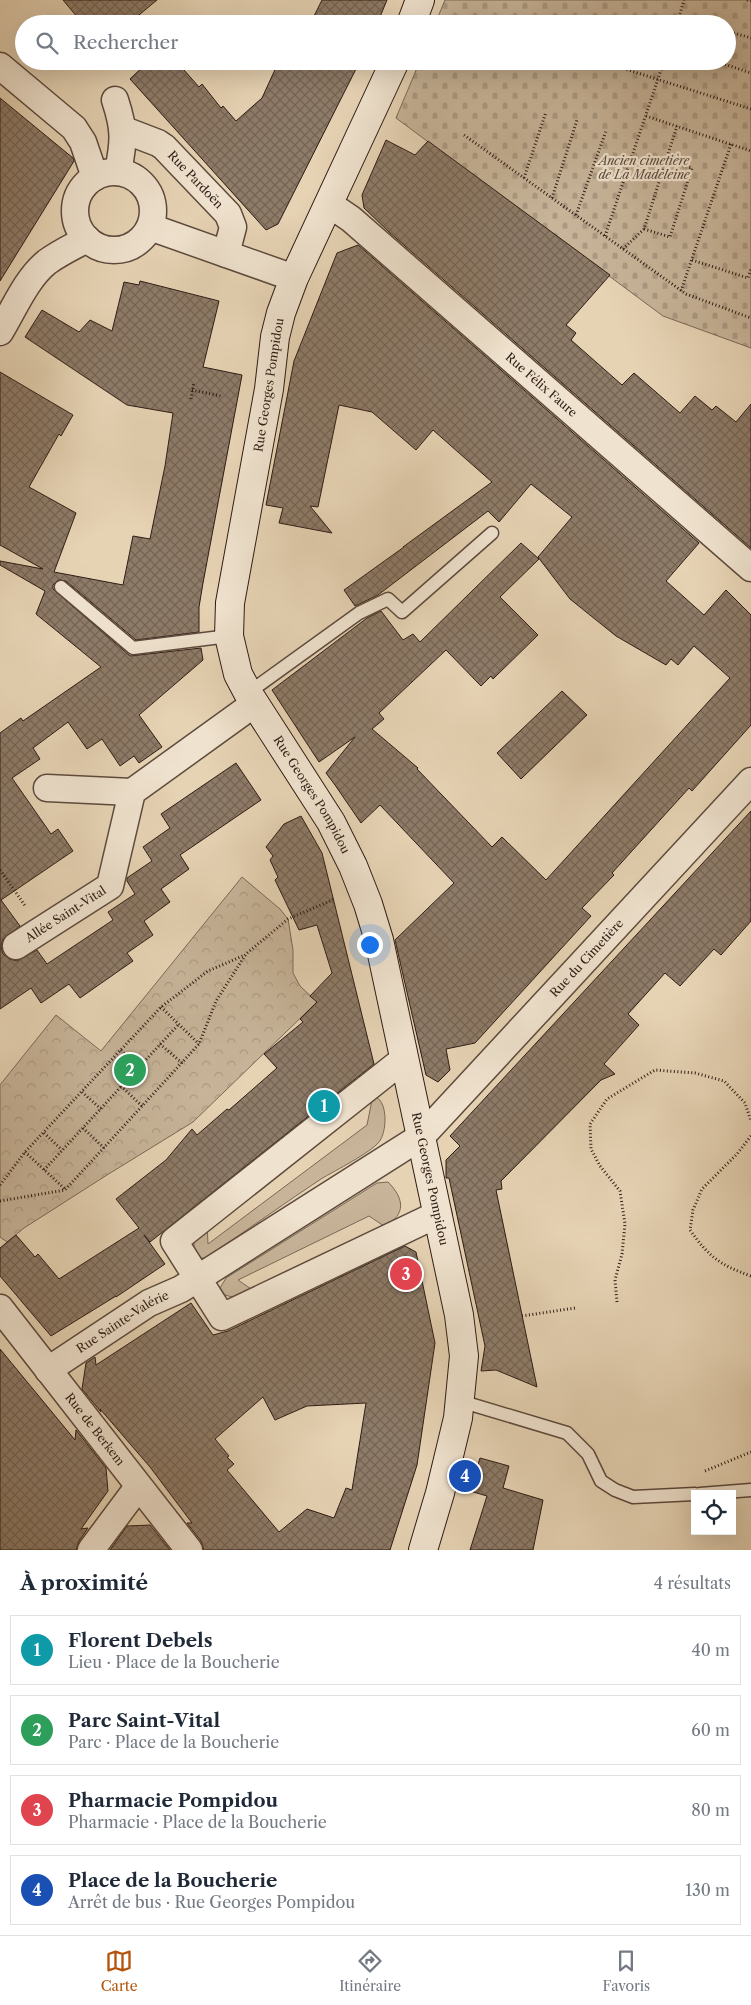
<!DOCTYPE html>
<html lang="fr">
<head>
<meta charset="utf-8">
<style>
  body { margin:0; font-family:"Libre Caslon Text",serif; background:#f2f2f3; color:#1f2937 }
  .controls { position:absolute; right:15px; bottom:15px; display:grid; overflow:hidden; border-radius:0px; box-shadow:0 5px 20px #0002 }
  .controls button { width:45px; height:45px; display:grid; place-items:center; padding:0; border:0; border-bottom:1px solid #e0e1e3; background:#fff; color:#1f2937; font:25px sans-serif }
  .you { position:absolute; left:369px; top:944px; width:18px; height:18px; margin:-12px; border:4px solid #fff; border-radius:50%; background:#1a73e8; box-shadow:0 0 0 8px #1a73e833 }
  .badge { display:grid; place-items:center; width:32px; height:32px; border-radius:50%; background:#b45309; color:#fff; font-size:16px; font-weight:700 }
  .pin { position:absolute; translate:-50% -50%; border:2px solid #fff; box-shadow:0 1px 5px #0006 }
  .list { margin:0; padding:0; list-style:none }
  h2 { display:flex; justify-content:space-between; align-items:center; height:65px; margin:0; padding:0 20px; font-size:21px }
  h2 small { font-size:16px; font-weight:400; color:#747a83 }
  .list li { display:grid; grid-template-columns:32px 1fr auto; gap:15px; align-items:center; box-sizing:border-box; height:70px; margin:0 10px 10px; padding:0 10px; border:1px solid #e0e1e3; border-radius:0px }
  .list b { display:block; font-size:19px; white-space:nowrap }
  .list p { margin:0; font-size:16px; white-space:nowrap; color:#747a83 }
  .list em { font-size:16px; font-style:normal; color:#747a83 }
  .icon { flex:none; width:28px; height:28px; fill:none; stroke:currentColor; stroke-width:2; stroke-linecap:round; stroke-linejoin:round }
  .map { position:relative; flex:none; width:751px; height:1550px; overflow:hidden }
  .search { position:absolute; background:#fff; box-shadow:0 5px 20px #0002; left:15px; right:15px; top:15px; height:55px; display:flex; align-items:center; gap:12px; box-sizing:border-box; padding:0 18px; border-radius:28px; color:#747a83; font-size:19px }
  .sheet { height:385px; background:#fff }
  nav { display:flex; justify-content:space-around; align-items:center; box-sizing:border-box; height:70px; border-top:1px solid #e0e1e3; background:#fff; font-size:14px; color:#747a83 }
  nav a { display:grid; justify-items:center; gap:2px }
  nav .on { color:#b45309 }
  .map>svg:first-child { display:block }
</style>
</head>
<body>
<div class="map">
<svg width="751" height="1550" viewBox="0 0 751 1550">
  <defs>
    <pattern id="cemetery-stones" width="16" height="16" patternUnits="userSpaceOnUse" patternTransform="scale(1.25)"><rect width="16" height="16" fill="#c7b499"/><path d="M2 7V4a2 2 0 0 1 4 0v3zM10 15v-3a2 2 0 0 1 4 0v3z" fill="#ab9a83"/></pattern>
    <pattern id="park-crowns" width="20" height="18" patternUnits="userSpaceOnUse" patternTransform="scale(1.25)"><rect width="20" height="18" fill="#c7b499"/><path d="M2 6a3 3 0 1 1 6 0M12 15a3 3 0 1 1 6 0" fill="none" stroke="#ab9a83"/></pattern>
    <pattern id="building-cross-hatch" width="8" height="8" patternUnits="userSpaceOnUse" patternTransform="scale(1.25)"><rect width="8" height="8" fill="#8e7b68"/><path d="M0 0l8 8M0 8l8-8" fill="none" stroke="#746454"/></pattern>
  </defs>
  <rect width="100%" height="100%" fill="#e6d3b4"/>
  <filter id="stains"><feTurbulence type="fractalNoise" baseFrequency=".004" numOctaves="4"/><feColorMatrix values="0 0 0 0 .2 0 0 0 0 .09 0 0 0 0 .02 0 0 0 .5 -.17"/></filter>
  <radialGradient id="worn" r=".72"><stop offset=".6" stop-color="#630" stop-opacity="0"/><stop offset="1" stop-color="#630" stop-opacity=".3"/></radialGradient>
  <path fill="#c7b499" stroke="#7b6857" d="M376 1097C388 1103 387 1132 379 1142 370 1153 336 1170 321 1179 286 1202 252 1227 217 1250L205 1258H200L194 1250V1240L207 1224 208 1244 367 1125 372 1100Z
    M388 1182C404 1198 407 1215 384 1226L369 1216 238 1280 254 1291 236 1298 225 1295 220 1288 226 1278 377 1183Z"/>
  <path fill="url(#cemetery-stones)" stroke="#7b6857" d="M445 0H751V348L663 316 396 118 420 61H727V24H435Z"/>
  <path fill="url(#park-crowns)" stroke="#7b6857" d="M242 877 280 909 288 919 293 950V973L300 986 317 1002 193 1122 107 1175 24 1228 7 1242 0 1237V1085L56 1015 101 1051Z"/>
  <path fill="url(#building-cross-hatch)" stroke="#2f1c15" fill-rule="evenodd" d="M63 0H157L128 24H83Z
    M322 0H387L377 24H310Z
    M149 61H176L199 87 202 84 221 108 223 106 236 121 262 98 279 61H360L278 224 266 230 130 79Z
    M0 98 73 158 74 161 0 281Z
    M386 140 415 155 428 141 610 275 566 325 576 333 571 340 622 385 634 373 680 413 695 396 712 410 716 406 736 422 751 404V548L389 232 364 208 362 195Z
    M358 245 699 543 666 581 704 615 726 590 751 615V725L692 791 689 788 612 873 614 875 582 908 591 916 475 1043 446 1049 450 1070 438 1082 426 1075 395 940 454 883 380 805 361 823 335 785 326 773 355 737 319 762 272 690 367 618 381 611 403 640 413 634 420 642 521 543 539 559 500 597 538 635 493 679 491 676 481 686 446 650 379 713 384 719 372 729 418 768 417 769 492 847 502 837 546 880 730 678 694 646 678 665 671 659 666 665 616 636 570 599 538 557 572 517 531 484 499 522 488 511 378 595 355 606 344 590 404 547H403L492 482 433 430 416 450 372 412 339 405 318 507 310 506 332 533 279 523 283 508 266 505 294 361 337 253Z
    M140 281 219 301 203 367 242 375 203 583 199 607V632L136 640 66 581 58 580 53 585V589L130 656 201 648 203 660 139 715 162 747 139 763 134 756 120 766 102 739 87 749 68 722 33 748 40 759 12 778 51 834 58 829 73 851 1 900 20 926 3 939 1 946 3 954 10 959 17 961 37 950 47 964 113 920 108 912 135 894 127 881V878L152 861 143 847 170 828 161 814 236 763 261 800 180 855 189 869 161 889 170 902 144 921 153 935 127 953 133 961 80 998 69 984 41 1003 31 988 0 1009V733L21 718 23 721 101 667 36 614 45 591 0 565V561L43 569 0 545V372L73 415 61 436 59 434 29 487 76 513 54 572 123 585 133 536 150 539 165 466 173 413 127 405 25 337 42 310 79 332 90 320 112 331 124 282 139 285Z
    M562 691 587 715 521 779 497 753Z
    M751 811V921L721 955 714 949 680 986 665 973 628 1014 639 1025 604 1064 615 1074 601 1080 501 1181 502 1189 496 1190 537 1387 496 1370 481 1371 485 1346 449 1178H446V1160L460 1146 450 1136Z
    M301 816 322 853 374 1064 150 1242 144 1235 165 1264 116 1297V1296L51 1336 0 1276V1248L16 1235 35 1257 38 1254 59 1279 139 1228 116 1199 166 1160 192 1129 197 1135 227 1109 229 1110 277 1068 264 1054 303 1022 300 1019 317 1002 310 996 332 973 317 925 299 930 275 880 278 877 270 860 273 856 266 847 284 824Z
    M405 1246 416 1252 435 1343 417 1465 390 1550H204L201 1541 187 1523H192L150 1467 100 1409 101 1412 82 1389 86 1363 95 1357 96 1365 191 1303 213 1335 228 1331ZM263 1397 275 1420 307 1406 366 1403 352 1490 346 1488 334 1518 307 1509 279 1532 227 1470 234 1464 227 1457 229 1456 215 1439Z
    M0 1349 75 1440 76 1430 106 1468 108 1491 81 1529 88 1528 79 1541 76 1550H0Z
    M480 1458 509 1466 503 1488 543 1500 533 1550H470L487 1496 470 1491Z
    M150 1525 170 1550H110L127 1526Z"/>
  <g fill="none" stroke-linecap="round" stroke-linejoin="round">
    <g stroke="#5d4a3d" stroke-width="15">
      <path id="lane" d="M61 587 133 648 229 636
        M248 693 359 613 388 599 402 612 492 533
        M460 1401 567 1433 588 1454 601 1481 615 1490 633 1497 695 1494
        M700 1494 751 1490"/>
    </g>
    <g stroke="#5d4a3d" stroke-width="29">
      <g id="street">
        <path d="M0 66 74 128 83 142 95 177"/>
        <path d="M115 100C125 130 124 141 118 172"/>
        <path id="s1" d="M124 130 158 143 164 147 228 214 233 227 226 254"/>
        <circle cx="114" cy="211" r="39"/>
        <path id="s2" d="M329 204 351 219 751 568"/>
        <path d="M150 227 294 278"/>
        <path d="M0 332C14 309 26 279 47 262 59 253 74 246 87 239"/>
        <path d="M47 788 132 792"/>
        <path id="s3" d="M16 946 110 886 132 792 254 704"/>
        <path d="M404 1059 174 1241 222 1317 438 1214"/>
        <path id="s4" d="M0 1308 189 1550"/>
        <path id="s5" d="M48 1370 149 1303 181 1289 422 1136 751 781"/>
        <path d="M91 1550 138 1487"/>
      </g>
    </g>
    <g stroke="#2f1c15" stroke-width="30">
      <g id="secondary">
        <path d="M411 24 420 0"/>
        <path id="s6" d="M395 61 294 278 281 313 275 337 269 389 230 603 229 636 238 674 248 693 331 822 353 866 368 904 379 940 459 1315 464 1356 458 1418 440 1493 423 1550"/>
      </g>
    </g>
    <path stroke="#2f1c15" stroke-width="3" stroke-dasharray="1 2.5" stroke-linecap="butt" d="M747 0 751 1
      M698 22 704 24
      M677 24 684 0
      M727 31 751 38
      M600 61 751 109
      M715 61 751 73
      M646 116 751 151
      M464 135 686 294 751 318
      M524 178 546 112
      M552 198 577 120
      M576 215 606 131
      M644 229 670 237 692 168 666 160
      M605 236 664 61
      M623 249 644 229 677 126
      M692 260 748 278 751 269
      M681 291 731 144
      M192 390 221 396
      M191 399 194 382
      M0 870 26 907
      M161 1007 199 1044
      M160 1044 182 1063
      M121 1050 138 1068
      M121 1086 142 1106
      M82 1092 101 1109
      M83 1128 104 1148
      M44 1133 62 1150
      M751 1136 737 1154 702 1189 693 1210 690 1230C709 1257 720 1265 751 1276
      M25 1152 65 1189
      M44 1170 179 1024
      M0 1185 25 1152 161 1007 208 971 245 955
      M0 1201 65 1190 199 1044 216 1001 246 954 288 919 335 899
      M617 1302 615 1280 622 1254 625 1224 620 1191 600 1166 591 1149 590 1124 607 1099 655 1070 695 1073 724 1081 745 1103 751 1121
      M522 1316 575 1308
      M705 1471 751 1452"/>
    <use href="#lane" stroke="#efe2ce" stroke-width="12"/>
    <use href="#street" stroke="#efe2ce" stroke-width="26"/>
    <use href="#secondary" stroke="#efe2ce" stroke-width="28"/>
  </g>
  <g text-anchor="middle" stroke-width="4.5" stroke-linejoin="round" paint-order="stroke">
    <g font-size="12" font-style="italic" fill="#5d4a3d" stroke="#efe2ce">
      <text x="644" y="165">Ancien cimetière<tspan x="644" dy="14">de La Madeleine</tspan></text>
    </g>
    <g font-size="12" fill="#2f1c15" stroke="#efe2ce">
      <text dy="4" stroke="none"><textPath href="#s1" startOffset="89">Rue Pardoën</textPath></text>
      <text transform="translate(269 385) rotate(-81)" y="4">Rue Georges Pompidou</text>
      <text dy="4" stroke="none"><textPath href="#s2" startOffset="279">Rue Félix Faure</textPath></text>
      <text dy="4" stroke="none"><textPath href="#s6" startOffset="785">Rue Georges Pompidou</textPath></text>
      <text dy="4" stroke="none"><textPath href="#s3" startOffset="59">Allée Saint-Vital</textPath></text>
      <text dy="4" stroke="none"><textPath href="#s5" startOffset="684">Rue du Cimetière</textPath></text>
      <text dy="4" stroke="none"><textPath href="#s6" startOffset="1190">Rue Georges Pompidou</textPath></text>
      <text dy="4" stroke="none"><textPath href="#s5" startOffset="89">Rue Sainte-Valérie</textPath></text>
      <text dy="4" stroke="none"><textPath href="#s4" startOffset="154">Rue de Berkem</textPath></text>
    </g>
  </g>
  <rect width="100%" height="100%" filter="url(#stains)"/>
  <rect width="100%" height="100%" fill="url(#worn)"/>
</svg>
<div class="controls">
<button><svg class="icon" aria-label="locate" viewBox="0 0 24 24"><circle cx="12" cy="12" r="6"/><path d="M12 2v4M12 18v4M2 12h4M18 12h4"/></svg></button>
</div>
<div class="you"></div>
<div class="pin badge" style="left:324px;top:1106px;background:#0f9aa8">1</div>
<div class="pin badge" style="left:130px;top:1070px;background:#2e9e5b">2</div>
<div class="pin badge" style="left:406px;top:1274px;background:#e0444e">3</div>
<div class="pin badge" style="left:465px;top:1476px;background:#1a4fb4">4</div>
<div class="search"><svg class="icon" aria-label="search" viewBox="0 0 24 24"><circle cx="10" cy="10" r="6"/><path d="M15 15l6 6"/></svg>Rechercher</div>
</div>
<section class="sheet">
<h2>À proximité<small>4 résultats</small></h2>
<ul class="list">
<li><span class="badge" style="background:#0f9aa8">1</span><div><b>Florent Debels</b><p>Lieu · Place de la Boucherie</p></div><em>40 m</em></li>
<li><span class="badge" style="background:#2e9e5b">2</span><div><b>Parc Saint-Vital</b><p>Parc · Place de la Boucherie</p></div><em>60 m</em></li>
<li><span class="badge" style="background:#e0444e">3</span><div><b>Pharmacie Pompidou</b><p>Pharmacie · Place de la Boucherie</p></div><em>80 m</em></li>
<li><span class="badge" style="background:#1a4fb4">4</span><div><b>Place de la Boucherie</b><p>Arrêt de bus · Rue Georges Pompidou</p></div><em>130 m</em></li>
</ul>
</section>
<nav>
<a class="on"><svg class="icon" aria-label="map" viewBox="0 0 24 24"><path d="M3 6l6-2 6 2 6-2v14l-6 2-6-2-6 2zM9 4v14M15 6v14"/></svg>Carte</a>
<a><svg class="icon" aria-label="directions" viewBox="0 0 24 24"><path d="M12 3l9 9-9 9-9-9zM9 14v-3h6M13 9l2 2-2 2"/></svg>Itinéraire</a>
<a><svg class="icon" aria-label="saved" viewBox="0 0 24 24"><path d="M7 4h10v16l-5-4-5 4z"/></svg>Favoris</a>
</nav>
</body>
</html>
